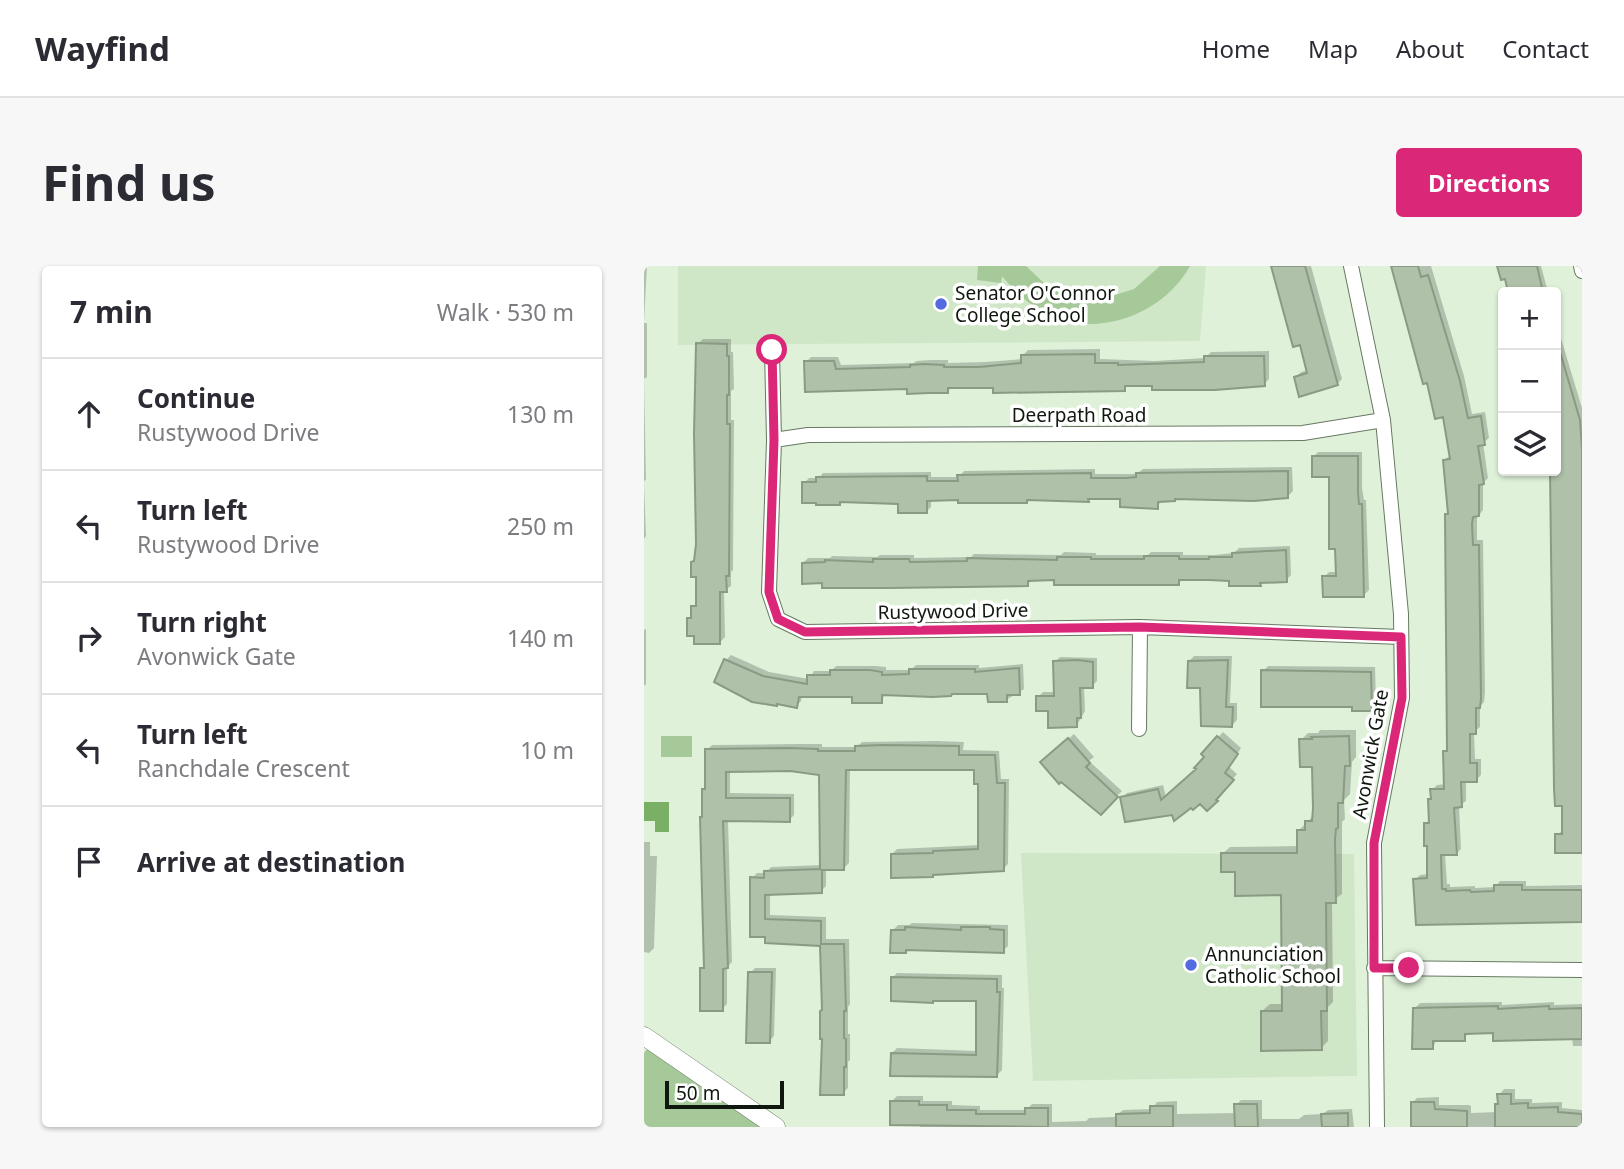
<!DOCTYPE html>
<html lang="en">
<head>
<meta charset="utf-8">
<style>
  body { margin:0; font-family:"Noto Sans",sans-serif; background:#f7f7f7; color:#2b2b33 }
  .controls { position:absolute; right:21px; top:21px; display:grid; overflow:hidden; border-radius:7px; box-shadow:0 2px 5px #0004 }
  .controls button { width:63px; height:63px; display:grid; place-items:center; padding:0; border:0; border-bottom:2px solid #e1e1e2; background:#fff; color:#2b2b33; font:35px sans-serif }
  .scale { position:absolute; left:21px; bottom:18px; width:119px; box-sizing:border-box; padding-left:7px; border:4px solid #10170e; border-top:0; font-size:19px; line-height:24px; white-space:nowrap; color:#10170e; -webkit-text-stroke:5px #fff; paint-order:stroke }
  .stop { position:absolute; width:21px; height:21px; margin:-16px; border:5px solid #db2777; border-radius:50%; background:#fff }
  .stop.end { background:#db2777; border-color:#fff; box-shadow:0 2px 7px #0008 }
  .list { margin:0; padding:0; list-style:none }
  h2 { display:flex; justify-content:space-between; align-items:center; height:91px; margin:0; padding:0 28px; font-size:30px }
  h2 small { font-size:23px; font-weight:400; color:#7c7c81 }
  .list li { display:grid; grid-template-columns:46px 1fr auto; gap:21px; align-items:center; box-sizing:border-box; height:112px; padding:0 28px; border-top:2px solid #e1e1e2 }
  .list b { display:block; font-size:26px; white-space:nowrap }
  .list p { margin:0; font-size:23px; white-space:nowrap; color:#7c7c81 }
  .list em { font-size:23px; font-style:normal; color:#7c7c81 }
  .icon { flex:none; width:38px; height:38px; fill:none; stroke:currentColor; stroke-width:2; stroke-linecap:round; stroke-linejoin:round }
  .map { position:relative; flex:none; width:938px; height:861px; overflow:hidden; border-radius:7px }
  header { display:flex; align-items:center; gap:42px; box-sizing:border-box; height:98px; padding:0 35px; background:#fff; border-bottom:2px solid #e1e1e2 }
  header strong { font-size:33px }
  nav { display:flex; gap:38px; margin-inline-start:auto; font-size:24px }
  .intro { display:flex; align-items:center; justify-content:space-between; box-sizing:border-box; height:168px; padding:0 42px }
  h1 { margin:0; font-size:49px }
  .button { padding:18px 32px; border-radius:7px; background:#db2777; color:#fff; font-size:24px; font-weight:700 }
  main { display:flex; gap:42px; padding:0 42px }
  aside { flex:1; background:#fff; border-radius:7px; box-shadow:0 2px 5px #0004 }
  .map>svg:first-child { display:block }
</style>
</head>
<body>
<header>
<strong>Wayfind</strong>
<nav><a>Home</a><a>Map</a><a>About</a><a>Contact</a></nav>
</header>
<div class="intro"><h1>Find us</h1><a class="button">Directions</a></div>
<main>
<aside>
<h2>7 min<small>Walk · 530 m</small></h2>
<ul class="list">
<li><svg class="icon" aria-label="ahead" viewBox="0 0 24 24"><path d="M12 20V5M6 11l6-6 6 6"/></svg><div><b>Continue</b><p>Rustywood Drive</p></div><em>130 m</em></li>
<li><svg class="icon" aria-label="left" viewBox="0 0 24 24"><path d="M17 20v-9H6M10 6l-5 5 5 5"/></svg><div><b>Turn left</b><p>Rustywood Drive</p></div><em>250 m</em></li>
<li><svg class="icon" aria-label="right" viewBox="0 0 24 24"><path d="M7 20v-9h11M14 6l5 5-5 5"/></svg><div><b>Turn right</b><p>Avonwick Gate</p></div><em>140 m</em></li>
<li><svg class="icon" aria-label="left" viewBox="0 0 24 24"><path d="M17 20v-9H6M10 6l-5 5 5 5"/></svg><div><b>Turn left</b><p>Ranchdale Crescent</p></div><em>10 m</em></li>
<li><svg class="icon" aria-label="arrive" viewBox="0 0 24 24"><path d="M6 21V4h12l-3 4 3 4H6"/></svg><div><b>Arrive at destination</b></div></li>
</ul>
</aside>
<div class="map">
<svg width="938" height="861" viewBox="0 0 938 861">
  <rect width="100%" height="100%" fill="#dff2d9"/>
  <path fill="#d0e7c7" d="M34 0H562L556 75 34 79Z
    M377 587 710 588 713 810 389 815Z"/>
  <path fill="#a5c999" d="M334 0H382L401 18 425 29 455 34 490 23 516 0H546C522 43 467 68 419 54 394 47 374 30 358 10L357 17 333 14Z
    M17 470H48V491H17Z
    M4 782 124 861H0V787Z"/>
  <path fill="#7ab066" d="M0 536H25V566H11V555H0Z"/>
  <path fill="#0003" d="M0 0H3L0 56Z
    M629 0H667L698 113 693 118 652 111 657 106 664 104 657 77Z
    M748 0H787L820 110 828 148 841 146 845 172 839 177 844 212 839 217V244L833 252V274H839L841 426 840 436 836 440V461L830 466 831 493H837V509L832 514H822V535L815 540 817 583 812 588H801L803 618H806V621L831 620V622L851 621 856 615H882V620L938 619V655L774 657 771 614 776 609 785 608V578L781 558 786 553 788 524 793 519 802 518 801 485 804 482 803 248 805 246 800 194 807 189 801 149 784 114Z
    M857 0H897L904 26H866Z
    M912 56 938 142V585L912 569 920 564 908 205H912Z
    M0 57H3V111L0 113 2 213 0 216Z
    M59 73H87V86H89L90 123 87 125V154H90L89 304 87 306V320L80 325 81 371 76 376 45 353 49 349V341L54 336V78Z
    M456 83V93L511 95 561 92 567 86 625 85V113L620 118H485L480 123 308 121 304 125 265 121 162 96 167 91H194L197 99 270 97 272 95 286 94H304V97L341 96 379 93V89L384 84Z
    M674 186H718V222L720 234H722L725 324 720 329 680 311 685 306H694L687 209 669 191Z
    M648 201 649 225 644 230 533 231 518 234 513 241 478 232H447L444 235 385 232 382 235 344 236 287 233V241L282 246 256 237 199 234 196 237 160 217 165 212H175L179 207 287 206V211H315L320 205 451 203V208H488L494 207 499 203Z
    M0 216 2 270 0 273Z
    M646 280 647 309 642 314 619 315 616 318 586 313 539 312 535 317 389 313 383 319 179 316 159 297 164 292H186L188 290 233 291 236 289H270V292L327 291 330 288 417 289 420 286 452 287V289H504L507 286H539V289H570L590 287 595 282Z
    M2 363V418L0 420V364Z
    M87 389 125 406 165 413 170 405H187L192 400H232L242 401V404H267L272 399H335V402L379 398 380 423 362 434 345 426 242 427 237 435 210 430 158 429 157 435 152 440 72 415 82 394Z
    M550 390H588L586 437H593V454L588 459 558 420 545 395Z
    M416 391 453 392V415L448 420H440L441 445 433 459 406 444 394 431 399 426H412L411 396Z
    M624 400 731 401 732 438 727 443 710 439 619 405Z
    M676 464H712V491L708 496 706 528 700 534 701 553 698 556V628L688 635 689 736 684 741V775L677 782 618 745 626 738H640L639 628 593 604 578 588 586 581 655 580V564L670 549V499L657 474 664 467H674Z
    M579 466 597 482 585 501 593 508 576 528 578 529 563 543 557 536 529 547 478 532 483 527 519 519 522 531 555 503 562 491 559 488Z
    M430 468 450 491 445 495 478 525 457 547 403 491Z
    M293 475 320 476 319 484 355 485 357 513H365L364 598 359 603 291 607 289 610 248 588 253 583 336 579V516L331 502H206L205 597 200 602H182V620L177 625 126 627V649L182 651V673H205L206 738 204 741V768H206V794L204 796V822L199 827 180 743 178 678 122 675 108 612 113 607H122L127 601 178 599 177 508 174 505H86V527L150 528V549L145 554H84L88 696 83 701V738L78 743 58 703 62 699 60 523 62 521 63 484 68 479 152 478H178V481H213L218 476Z
    M0 576H6V590H13L10 682 5 687 0 686Z
    M268 657 364 659V680L359 685 264 683 261 685 249 664 254 659H265Z
    M111 702H132L130 770 125 775 106 707Z
    M253 707 358 709V722H360L358 804 353 809 248 787 253 782 334 785V733L248 712Z
    M858 736V739L910 736V739L938 738V780H929L928 772 851 765 825 766 820 773H793L789 781 771 742 776 737Z
    M860 823H871V833H888V837L918 836V842L938 844V861H769L768 837 773 832 795 831V839H825L827 840V847L853 846 855 829Z
    M253 830H279V835H308V839L336 840V844H382L388 838H408V856L442 855 445 852 470 851 479 844 508 843 513 836 533 835V848L592 847V839L597 834H618V853H655L660 849 679 848 684 844 708 843 710 861H276V857L248 835Z"/>
  <path fill="#afc1a9" stroke="#8a9b84" stroke-width="2" d="M627 0H661L694 119 655 131 650 111 663 107 656 79 649 81Z
    M747 0H774L777 11 784 9 816 115 824 152 837 150 841 179 834 180 840 218 835 219V250L829 251 828 258 829 279H835L837 432 836 442H832V468H826V497H833V516H817L818 541 810 542 813 589H797L798 623H802V625L826 624 827 626 850 625V619H878V624H938V656L772 659 769 613 783 612V580H780V557H785L784 533H787L786 523H800L799 485H803L801 248H804L799 194 806 193 799 151 791 153 783 117 779 118Z
    M853 0H893L899 26H864L861 13 857 14Z
    M52 77 83 78V90H85V129H83V158H86L85 310H82L83 326H76V378H50V370H43V352H47V340H52V311H47V296L50 295 52 278 50 168Z
    M916 86 936 154 938 183V587H911V568H918V540H911L910 522 906 205H912V87Z
    M451 88V97H474V99L560 96V90H620L621 120 571 124H508V120H481V125L349 127V122H304V127H285L263 128V123L161 126 160 95H190L192 103 266 101V99L280 98 300 99V101H335L377 97V89Z
    M668 190H714V227L715 238H718L720 331H679L678 310H692L691 283H685V211H668Z
    M644 205V232L610 235 531 233V235L514 236V243L476 241V233H444L445 236 383 234V237H314V234L283 235V247H254V238L196 236V239H172V237H158V216H172V211L283 210V215H314L313 209 447 207V212H482L492 211V207Z
    M642 284 643 316 616 317 617 320H585V315L565 314H535V319H410V314L384 315V320L244 322H178V317L158 318V297L181 296V294L229 296V293H265L266 296 323 295V292L413 294V291H447V293H500V290H535V293H565V291H588V287Z
    M80 393 119 410 163 418V409H186V404H226L238 406V409L265 408V403H331V406L375 402 376 429H363V436H344L343 428H308L307 430 289 431 238 429V437H208V431H155L153 442 133 438V440L108 436 70 416Z
    M434 394 449 396V422H436L437 452H433V461L404 462V445H392V430H410L409 395Z
    M584 394 582 441H589L588 461 557 460 556 422H543L544 395Z
    M617 404 727 406 728 445H708V441H617Z
    M573 470 594 488 581 507 590 514 572 534 574 535 563 545 556 538 549 544 547 542 530 555 528 549 481 556 476 531 514 523 517 534 552 503 550 502 560 491 557 488Z
    M705 470 706 500H701L699 537H694V562L692 563 691 573 692 637H682L683 745H677L678 784 617 785V745H638L637 629 591 630V606H577V587H653V564H661V555H668L669 542 668 501H656L655 473H668L667 471Z
    M424 472 446 497 442 501 474 531 457 549 417 516 415 518 396 496Z
    M240 479 315 480V489H351L353 517H361L360 605 289 609V611L247 612V588L289 587V585L334 583V518H330V504H202L200 604H178V627L121 629V653L177 655V678H200L202 745H200V772L202 773V801H200V829H176L178 773H176V745L178 744 176 680 121 677V671H106V611L120 612V605L176 603 175 509 146 505 82 506V532H146V556L79 555 84 702 79 703V745H56V702H60L56 551H58V523H61V483L146 482 174 483V485H211V480Z
    M261 661 317 664V661H346V663L360 664V687L262 684V687H246L247 664H261Z
    M104 706H128L126 777H102Z
    M247 711 353 713V726H356L353 811 246 810 247 787 332 789V735H289V737L247 735Z
    M854 740V743L905 740V743L938 742V773L849 775V767L821 768V775H789V783H768L769 742Z
    M853 828H867V838L884 837V842L914 841V846L938 848V861H851V838H854Z
    M246 835H275V839H303V844H332V848H381V842H404V861L246 859Z
    M767 836H790L791 843 823 845V861H767Z
    M590 838H613L614 861H591Z
    M506 840H529V861H472V848L506 847Z
    M704 847V861H678L677 848Z"/>
  <g fill="none" stroke-linecap="round" stroke-linejoin="round">
    <g stroke="#687862" stroke-width="16">
      <path id="minor" d="M707 0 739 154 757 348 758 432 730 577 733 861
        M937 0 938 5
        M128 84 130 174 125 326 134 353 161 366 496 361 757 371
        M130 174 164 169 659 167 739 154
        M495 463 496 361
        M730 702 938 704"/>
    </g>
    <g stroke="#687862" stroke-width="19">
      <path id="tertiary" d="M0 770 132 861"/>
    </g>
    <use href="#minor" stroke="#fff" stroke-width="14"/>
    <use href="#tertiary" stroke="#fff" stroke-width="18"/>
  </g>
  <g fill="none" stroke-linecap="round" stroke-linejoin="round">
    <path stroke="#db2777" stroke-width="9" d="M128 84 130 174 125 326 134 353 161 366 496 361 757 371 758 432 730 577V702H765"/>
  </g>
  <g fill="#546ae0" stroke="#fff" stroke-width="2.5">
    <circle cx="297" cy="38" r="7"/>
    <circle cx="547" cy="699" r="7"/>
  </g>
  <g text-anchor="middle" stroke-width="7" stroke-linejoin="round" paint-order="stroke">
    <g font-size="19" fill="#10170e" stroke="#fff" text-anchor="start">
      <text x="311" y="34">Senator O'Connor<tspan x="311" dy="22">College School</tspan></text>
      <text x="561" y="695">Annunciation<tspan x="561" dy="22">Catholic School</tspan></text>
    </g>
    <g font-size="19" fill="#10170e" stroke="#fff">
      <text x="435" y="156">Deerpath Road</text>
      <text transform="translate(309 345) rotate(-1)" y="7">Rustywood Drive</text>
      <text transform="translate(726 488) rotate(-80)" y="7">Avonwick Gate</text>
    </g>
  </g>
</svg>
<div class="controls">
<button>+</button>
<button>−</button>
<button><svg class="icon" aria-label="layers" viewBox="0 0 24 24"><path d="M12 4l9 5-9 5-9-5zM3 14l9 5 9-5"/></svg></button>
</div>
<div class="scale">50 m</div>
<div class="stop" style="left:128px;top:84px"></div>
<div class="stop end" style="left:765px;top:702px"></div>
</div>
</main>
</body>
</html>
